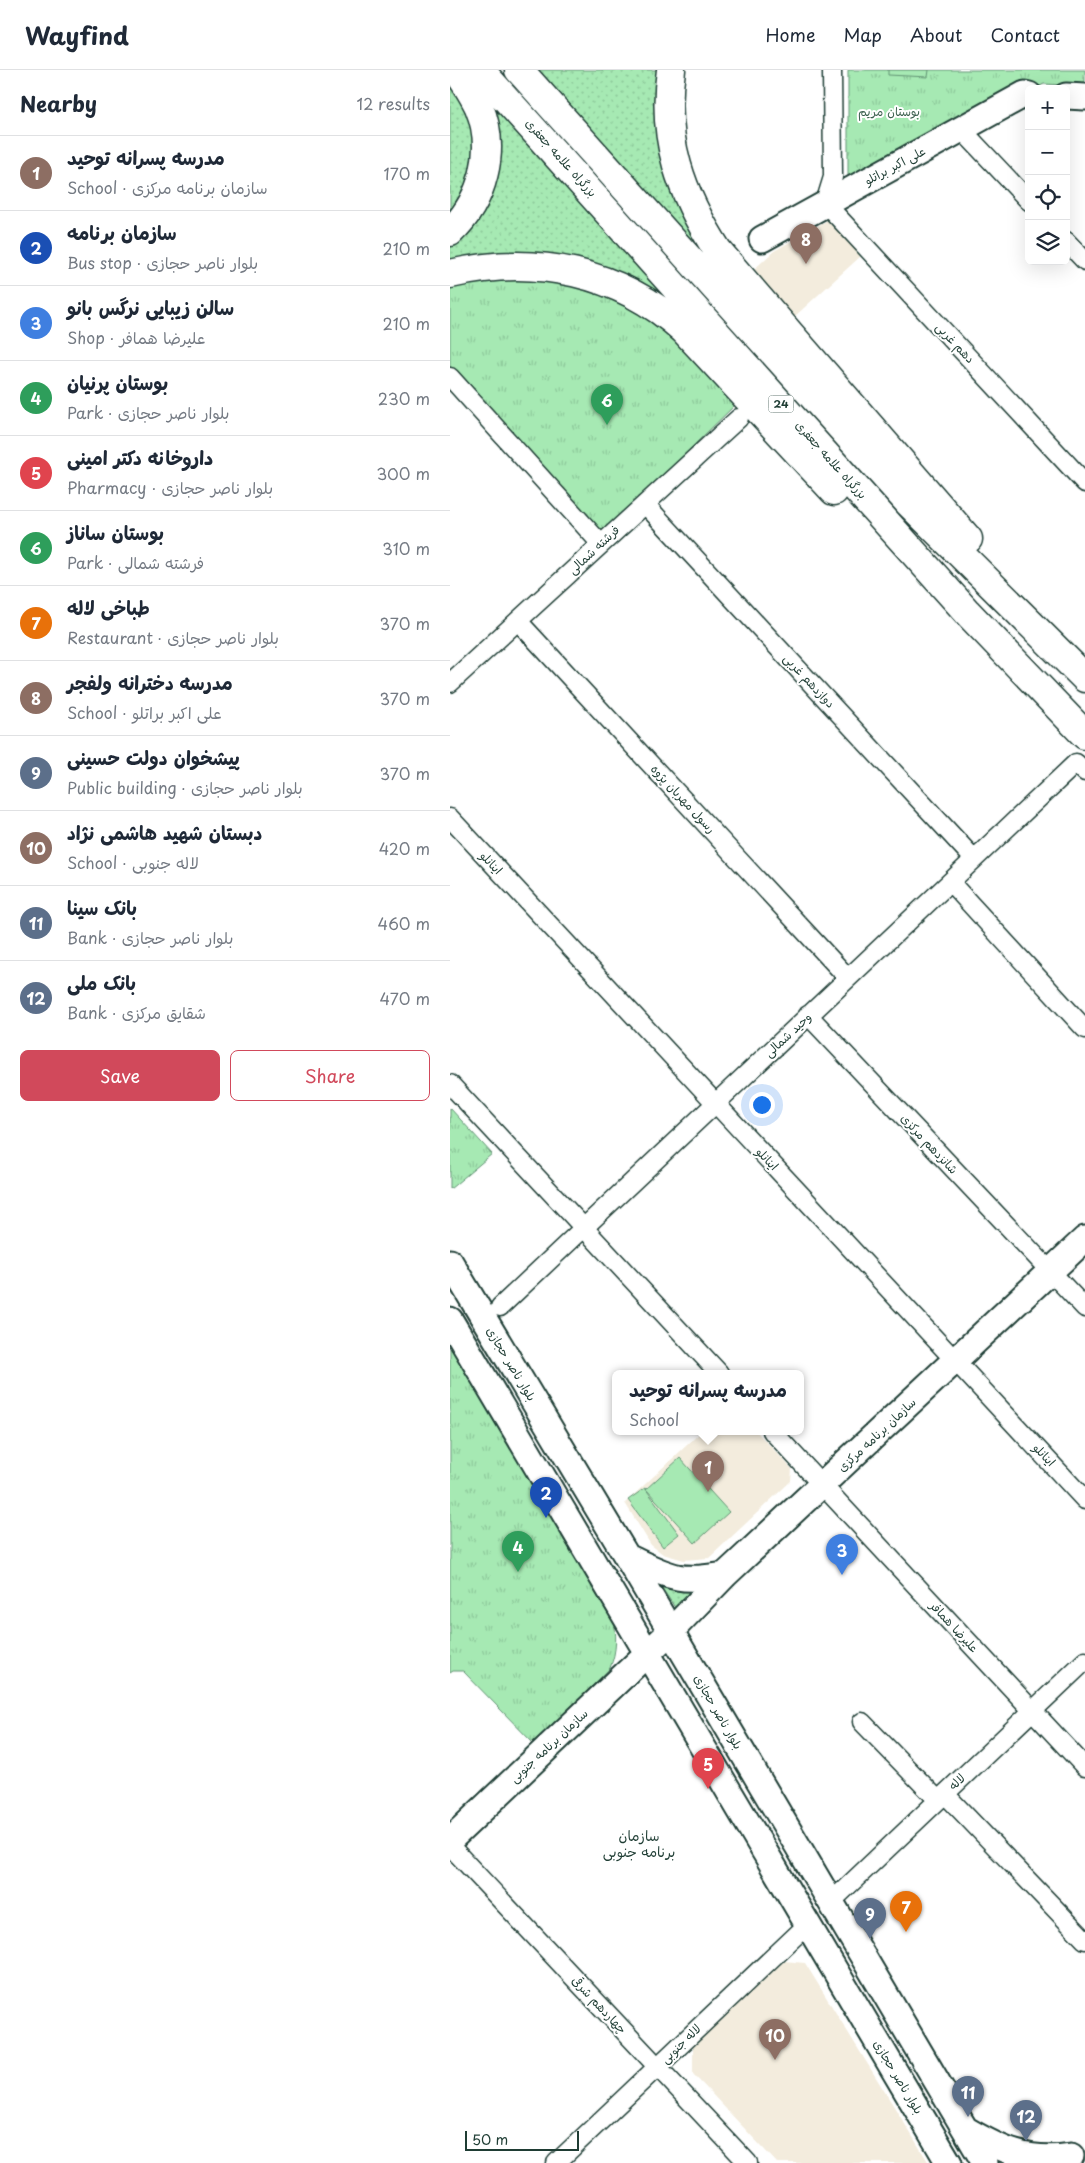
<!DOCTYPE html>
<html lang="en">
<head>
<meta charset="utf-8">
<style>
  body { margin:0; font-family:"Playpen Sans","Playpen Sans Arabic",sans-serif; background:#f2f2f3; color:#1f2937 }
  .controls { position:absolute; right:15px; top:15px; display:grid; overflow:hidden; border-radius:8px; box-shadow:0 5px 20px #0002 }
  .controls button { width:45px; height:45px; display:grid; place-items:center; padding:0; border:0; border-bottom:1px solid #e0e1e3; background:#fff; color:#1f2937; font:25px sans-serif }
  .scale { position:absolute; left:15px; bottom:12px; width:114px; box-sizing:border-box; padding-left:5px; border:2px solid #1f3d34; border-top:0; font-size:14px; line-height:18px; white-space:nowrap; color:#1f3d34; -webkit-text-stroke:4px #fff; paint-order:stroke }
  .you { position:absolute; left:311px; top:1034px; width:18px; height:18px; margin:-12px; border:4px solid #fff; border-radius:50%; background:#1a73e8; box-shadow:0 0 0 8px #1a73e833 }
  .badge { display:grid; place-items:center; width:32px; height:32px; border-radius:50%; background:#d1495b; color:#fff; font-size:16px; font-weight:700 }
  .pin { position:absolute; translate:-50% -41px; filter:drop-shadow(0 1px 2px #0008) }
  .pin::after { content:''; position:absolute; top:26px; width:18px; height:15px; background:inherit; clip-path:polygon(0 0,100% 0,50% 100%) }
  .popup { position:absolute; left:162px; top:1300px; width:192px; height:65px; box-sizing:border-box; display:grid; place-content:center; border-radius:8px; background:#fff; filter:drop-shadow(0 1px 4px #0005); font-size:16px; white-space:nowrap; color:#747a83 }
  .popup b { font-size:19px; color:#1f2937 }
  .popup::after { content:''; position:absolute; left:50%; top:100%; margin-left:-10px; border:10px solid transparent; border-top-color:#fff }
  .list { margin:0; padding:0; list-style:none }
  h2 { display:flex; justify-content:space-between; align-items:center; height:65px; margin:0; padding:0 20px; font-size:21px }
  h2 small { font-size:16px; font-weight:400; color:#747a83 }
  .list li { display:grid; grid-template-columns:32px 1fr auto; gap:15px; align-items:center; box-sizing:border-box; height:75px; padding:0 20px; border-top:1px solid #e0e1e3 }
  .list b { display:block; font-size:19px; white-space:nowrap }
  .list p { margin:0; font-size:16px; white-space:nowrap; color:#747a83 }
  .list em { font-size:16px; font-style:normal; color:#747a83 }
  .actions { display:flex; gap:10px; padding:15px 20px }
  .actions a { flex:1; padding:11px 0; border:1px solid #d1495b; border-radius:8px; text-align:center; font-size:18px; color:#d1495b }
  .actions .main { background:#d1495b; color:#fff }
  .icon { flex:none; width:28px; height:28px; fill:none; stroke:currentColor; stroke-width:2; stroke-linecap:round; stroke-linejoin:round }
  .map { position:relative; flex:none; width:635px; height:2093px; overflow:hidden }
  header { display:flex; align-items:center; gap:30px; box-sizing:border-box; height:70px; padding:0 25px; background:#fff; border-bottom:1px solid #e0e1e3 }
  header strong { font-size:24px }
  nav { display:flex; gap:28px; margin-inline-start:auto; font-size:18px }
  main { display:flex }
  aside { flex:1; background:#fff }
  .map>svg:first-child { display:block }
</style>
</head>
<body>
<header>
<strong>Wayfind</strong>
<nav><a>Home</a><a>Map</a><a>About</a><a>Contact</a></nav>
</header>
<main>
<aside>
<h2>Nearby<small>12 results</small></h2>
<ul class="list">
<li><span class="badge" style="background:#8d6e63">1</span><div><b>مدرسه پسرانه توحید</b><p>School · سازمان برنامه مرکزی</p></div><em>170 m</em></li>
<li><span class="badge" style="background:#1a4fb4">2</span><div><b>سازمان برنامه</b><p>Bus stop · بلوار ناصر حجازی</p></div><em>210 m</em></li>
<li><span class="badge" style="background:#3f7fe0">3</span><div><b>سالن زیبایی نرگس بانو</b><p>Shop · علیرضا همافر</p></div><em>210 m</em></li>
<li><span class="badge" style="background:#2e9e5b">4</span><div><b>بوستان پرنیان</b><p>Park · بلوار ناصر حجازی</p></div><em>230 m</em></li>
<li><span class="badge" style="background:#e0444e">5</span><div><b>داروخانه دکتر امینی</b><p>Pharmacy · بلوار ناصر حجازی</p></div><em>300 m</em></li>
<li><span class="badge" style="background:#2e9e5b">6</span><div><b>بوستان ساناز</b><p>Park · فرشته شمالی</p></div><em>310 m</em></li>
<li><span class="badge" style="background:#e8710a">7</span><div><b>طباخی لاله</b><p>Restaurant · بلوار ناصر حجازی</p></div><em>370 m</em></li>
<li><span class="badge" style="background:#8d6e63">8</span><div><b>مدرسه دخترانه ولفجر</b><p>School · علی اکبر براتلو</p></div><em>370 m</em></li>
<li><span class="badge" style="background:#5c6f8a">9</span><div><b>پیشخوان دولت حسینی</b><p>Public building · بلوار ناصر حجازی</p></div><em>370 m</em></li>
<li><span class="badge" style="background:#8d6e63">10</span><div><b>دبستان شهید هاشمی نژاد</b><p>School · لاله جنوبی</p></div><em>420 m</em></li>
<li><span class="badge" style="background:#5c6f8a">11</span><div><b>بانک سینا</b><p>Bank · بلوار ناصر حجازی</p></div><em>460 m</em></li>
<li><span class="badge" style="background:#5c6f8a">12</span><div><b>بانک ملی</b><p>Bank · شقایق مرکزی</p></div><em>470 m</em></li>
</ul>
<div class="actions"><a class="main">Save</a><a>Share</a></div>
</aside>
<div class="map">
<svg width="635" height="2093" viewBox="0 0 635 2093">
  <defs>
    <pattern id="grass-tufts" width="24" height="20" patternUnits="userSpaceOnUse" patternTransform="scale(1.25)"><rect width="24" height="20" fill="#a6e9b3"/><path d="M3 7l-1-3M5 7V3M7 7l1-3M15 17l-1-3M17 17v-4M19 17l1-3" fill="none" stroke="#8ec99b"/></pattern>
    <pattern id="garden-dots" width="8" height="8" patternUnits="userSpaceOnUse" patternTransform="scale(1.25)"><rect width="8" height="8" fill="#a6e9b3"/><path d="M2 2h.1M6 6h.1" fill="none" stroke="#8ec99b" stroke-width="1.8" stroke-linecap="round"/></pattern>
  </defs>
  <rect width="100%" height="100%" fill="#fff"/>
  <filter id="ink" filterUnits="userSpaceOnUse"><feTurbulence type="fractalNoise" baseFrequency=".02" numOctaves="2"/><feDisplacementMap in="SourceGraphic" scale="10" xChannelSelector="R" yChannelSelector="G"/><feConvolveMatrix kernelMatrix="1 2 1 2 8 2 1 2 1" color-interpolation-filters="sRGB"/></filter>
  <g filter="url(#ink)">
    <path fill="#f3ecdd" d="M378 150 411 186 344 247 301 202 324 181Z
      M252 1361H306L342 1399 341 1411 259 1488 234 1490 213 1484 201 1475 175 1433Z
      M334 1891 355 1893 479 2093H327L243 2004V1977Z"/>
    <path fill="url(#grass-tufts)" stroke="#629374" d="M398 0H635V16L594 14 398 107Z
      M72 200 188 233 288 332 150 467 0 296V210Z
      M0 1038 42 1084 0 1119Z
      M0 1276 108 1458 163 1546C167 1564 167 1581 160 1598L85 1675 13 1601H3L0 1603Z"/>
    <path fill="url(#garden-dots)" stroke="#629374" d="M83 0H213L261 192Z
      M0 1 31 79 0 154Z
      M25 13 241 250 194 223 0 198V170L27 140Z
      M208 1512 251 1516 226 1539Z"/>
    <path fill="#a6e9b3" stroke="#629374" d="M438 0H479L478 7 438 5Z
      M230 1388 279 1442 245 1473 196 1419Z
      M195 1418 229 1464 213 1477 178 1430Z"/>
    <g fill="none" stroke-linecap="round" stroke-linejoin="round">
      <g stroke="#1f3d34" stroke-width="21">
        <path id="street" d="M512 60 579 131
          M375 133 635 413
          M375 133 383 107 382 0
          M616 171 635 191
          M0 307 151 474
          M195 434 524 789
          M68 551 398 908
          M0 613 289 348
          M0 748 635 1430
          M500 812 635 959
          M358 945 635 1238
          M0 1014 269 1303
          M50 1237 626 693 635 702
          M322 1361 635 1697
          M412 1652 488 1730
          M495 1724 635 1870
          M0 1776 298 2093
          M380 1833 635 1591
          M106 2093 357 1855"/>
      </g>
      <g stroke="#1f3d34" stroke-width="29">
        <path id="secondary" d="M616 26 635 27
          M312 169 575 24 579 25
          M0 1192 177 1487 535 2093
          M0 1250 499 2093
          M177 1487C221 1507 227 1513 275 1505
          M0 1770 221 1561 275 1505 635 1169
          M515 2059C551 2080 578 2093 621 2086"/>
      </g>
      <g stroke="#1f3d34" stroke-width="31">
        <path id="highway" d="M30 0 517 542 635 665
          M69 0 458 432 635 608
          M221 0C211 69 231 124 268 181L518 469
          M0 162C33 131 47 80 29 37 23 24 15 12 7 0
          M0 204C85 184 169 201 234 260L384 421"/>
      </g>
      <use href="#street" stroke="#fff" stroke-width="18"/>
      <use href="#secondary" stroke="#fff" stroke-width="25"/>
      <use href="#highway" stroke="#fff" stroke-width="28"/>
    </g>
  </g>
  <g text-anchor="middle" stroke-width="4" stroke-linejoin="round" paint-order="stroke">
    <rect fill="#fff" stroke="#627771" stroke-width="1" x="318.5" y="325.5" width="25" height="17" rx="4"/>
    <g font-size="11" font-weight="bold" fill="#1f3d34">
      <text x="331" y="338">24</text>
    </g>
    <g font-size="12" fill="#3a5f4d" stroke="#fff">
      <text x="439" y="46">بوستان مریم</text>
    </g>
    <g font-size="12" fill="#1f3d34" stroke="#fff">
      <text transform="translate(111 88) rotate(48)" y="4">بزرگراه علامه جعفری</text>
      <text transform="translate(445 96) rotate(-28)" y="4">علی اکبر براتلو</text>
      <text transform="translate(505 273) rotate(47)" y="4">دهم غربی</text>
      <text transform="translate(381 390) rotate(48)" y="4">بزرگراه علامه جعفری</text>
      <text transform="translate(144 480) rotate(-43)" y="4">فرشته شمالی</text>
      <text transform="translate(359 611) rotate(47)" y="4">دوازدهم غربی</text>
      <text transform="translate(233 729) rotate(47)" y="4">رسول مهربان پژوه</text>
      <text transform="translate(41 793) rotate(47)" y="4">اینانلو</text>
      <text transform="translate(338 965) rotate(-43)" y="4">وحید شمالی</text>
      <text transform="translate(479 1074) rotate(47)" y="4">شانزدهم مرکزی</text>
      <text transform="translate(317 1089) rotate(47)" y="4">اینانلو</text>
      <text transform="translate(61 1294) rotate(59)" y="4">بلوار ناصر حجازی</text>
      <text transform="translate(427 1365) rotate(-43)" y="4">سازمان برنامه مرکزی</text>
      <text transform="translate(594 1385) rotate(47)" y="4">اینانلو</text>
      <text transform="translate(504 1557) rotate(47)" y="4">علیرضا همافر</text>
      <text transform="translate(268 1642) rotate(60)" y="4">بلوار ناصر حجازی</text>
      <text transform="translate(99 1676) rotate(-43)" y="4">سازمان برنامه جنوبی</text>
      <text transform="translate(507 1712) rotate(-44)" y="4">لاله</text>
      <text transform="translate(149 1935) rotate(47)" y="4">چهاردهم شرقی</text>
      <text transform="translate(231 1974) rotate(-44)" y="4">لاله جنوبی</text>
      <text transform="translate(448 2007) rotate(59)" y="4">بلوار ناصر حجازی</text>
    </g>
    <g font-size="14" fill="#1f3d34" stroke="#fff">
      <text x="189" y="1771">سازمان<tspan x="189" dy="16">برنامه جنوبی</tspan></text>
    </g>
  </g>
</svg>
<div class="controls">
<button>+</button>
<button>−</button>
<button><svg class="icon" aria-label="locate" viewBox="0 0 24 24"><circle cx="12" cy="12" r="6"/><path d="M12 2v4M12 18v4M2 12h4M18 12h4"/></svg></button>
<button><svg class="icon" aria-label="layers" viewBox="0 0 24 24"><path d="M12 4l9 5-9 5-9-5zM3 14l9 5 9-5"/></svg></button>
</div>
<div class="scale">50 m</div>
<div class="you"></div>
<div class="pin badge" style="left:258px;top:1422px;background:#8d6e63">1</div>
<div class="popup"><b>مدرسه پسرانه توحید</b>School</div>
<div class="pin badge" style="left:96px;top:1448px;background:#1a4fb4">2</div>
<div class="pin badge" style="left:392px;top:1505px;background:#3f7fe0">3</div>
<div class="pin badge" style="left:68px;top:1502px;background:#2e9e5b">4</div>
<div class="pin badge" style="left:258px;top:1719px;background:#e0444e">5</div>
<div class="pin badge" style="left:157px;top:355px;background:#2e9e5b">6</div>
<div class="pin badge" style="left:456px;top:1862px;background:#e8710a">7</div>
<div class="pin badge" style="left:356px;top:194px;background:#8d6e63">8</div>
<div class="pin badge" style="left:420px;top:1869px;background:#5c6f8a">9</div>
<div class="pin badge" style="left:325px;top:1990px;background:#8d6e63">10</div>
<div class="pin badge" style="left:518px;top:2047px;background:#5c6f8a">11</div>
<div class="pin badge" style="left:576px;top:2071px;background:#5c6f8a">12</div>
</div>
</main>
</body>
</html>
